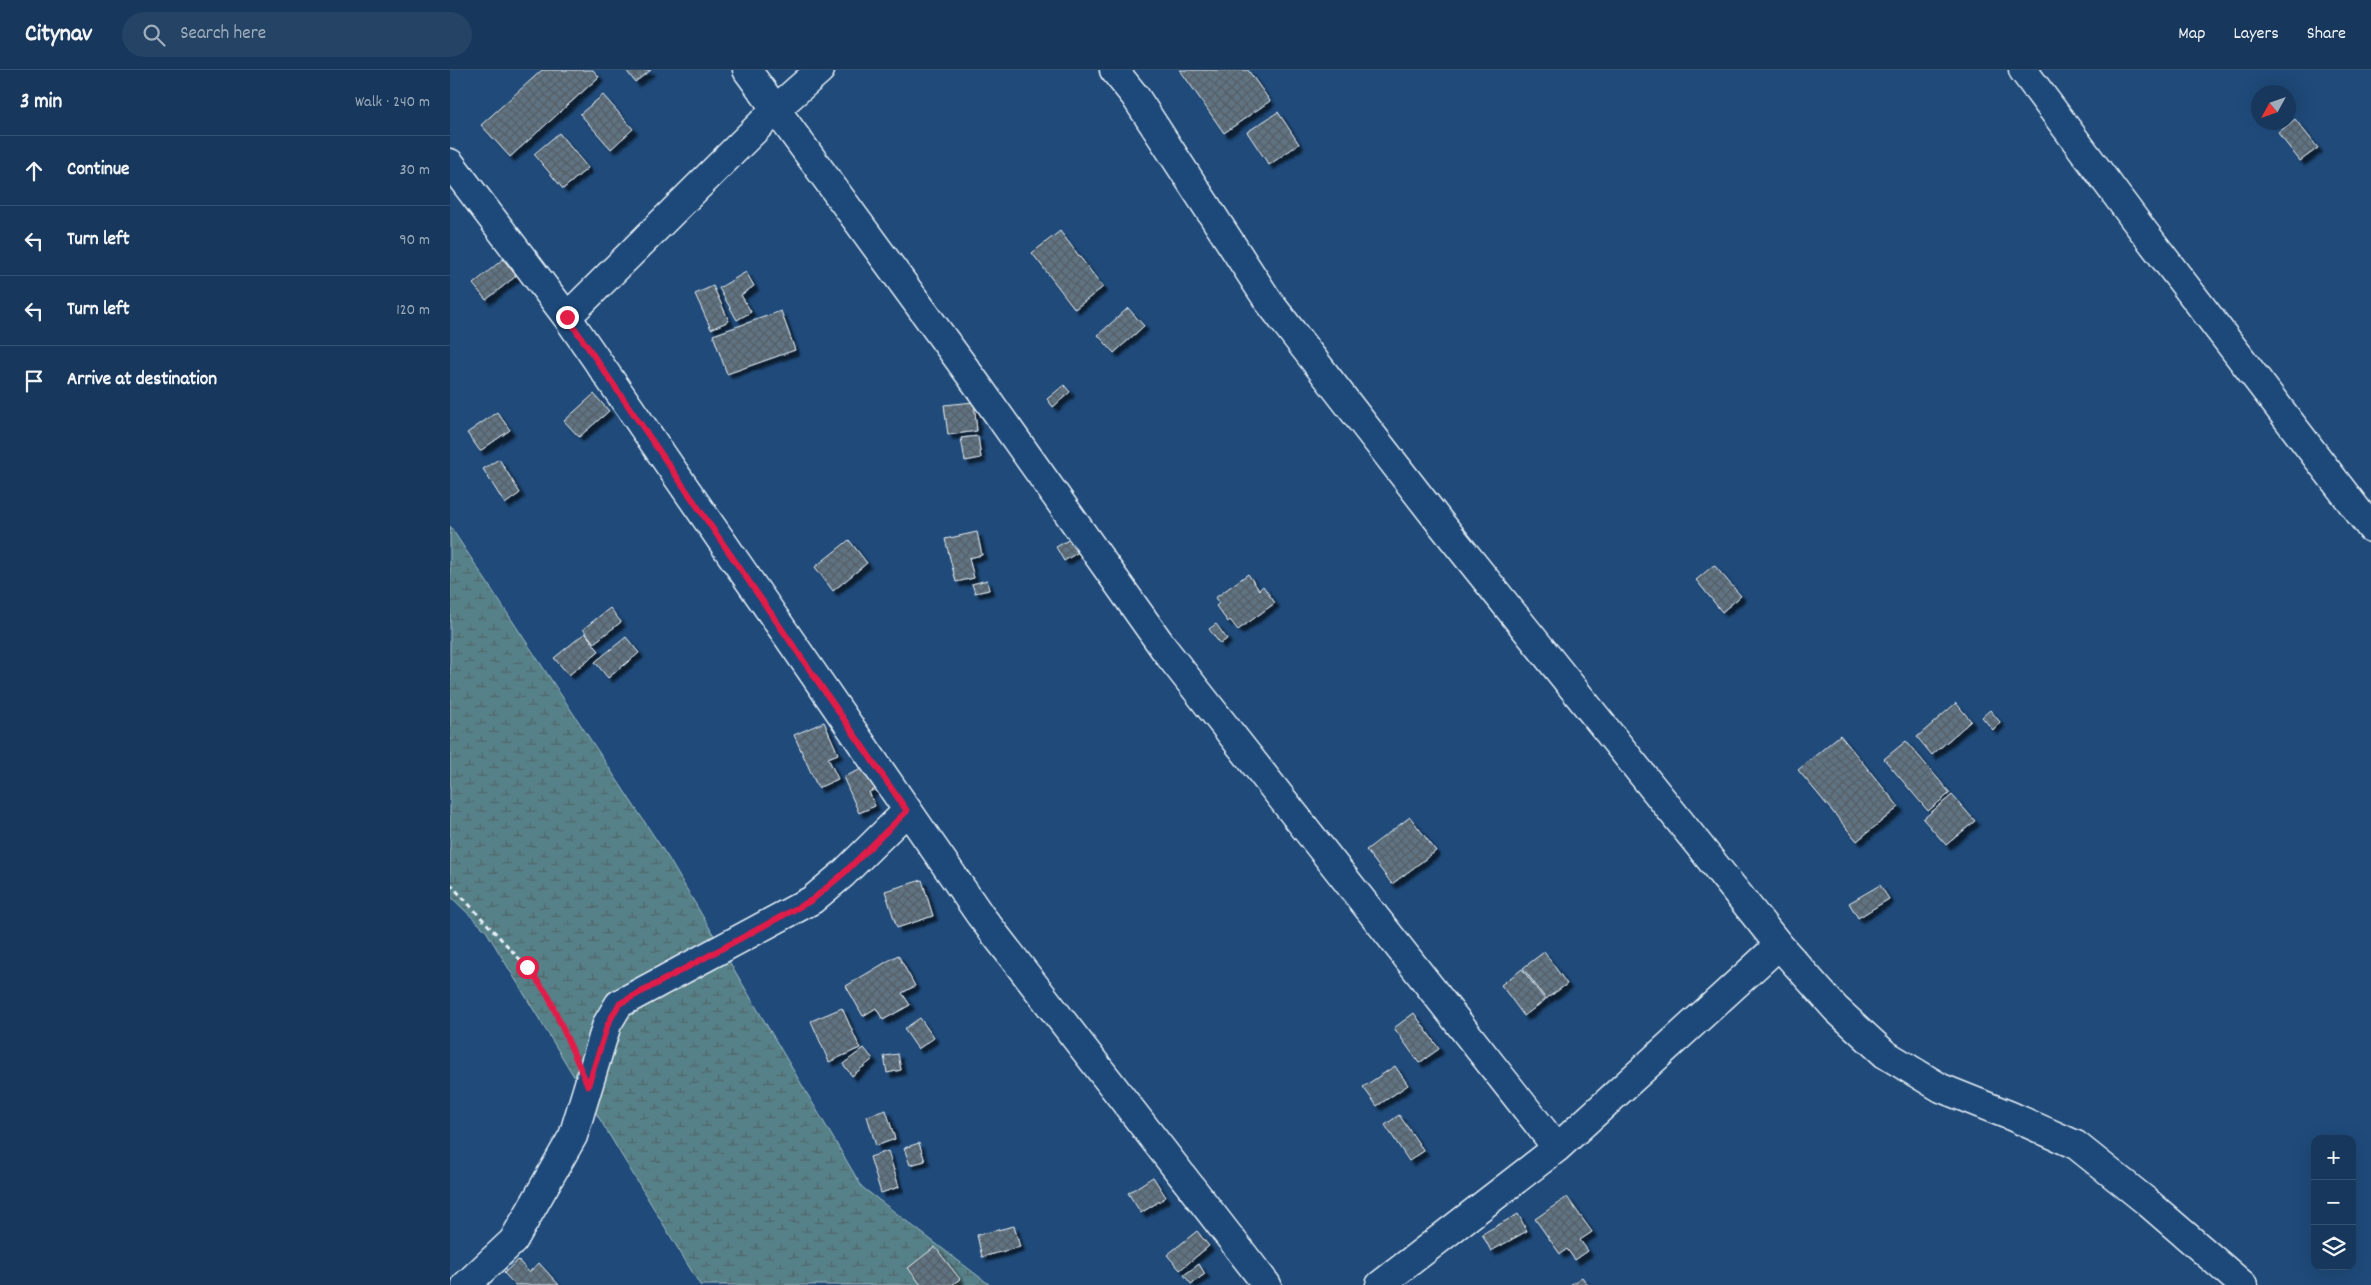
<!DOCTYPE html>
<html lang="en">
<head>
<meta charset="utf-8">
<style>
  body { margin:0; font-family:Dekko,sans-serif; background:#244365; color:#f1f3f6 }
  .controls { position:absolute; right:15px; bottom:15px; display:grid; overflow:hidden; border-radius:10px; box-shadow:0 5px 20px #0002 }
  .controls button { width:45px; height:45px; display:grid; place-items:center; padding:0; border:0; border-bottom:1px solid #365272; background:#17385c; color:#f1f3f6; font:25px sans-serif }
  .compass { position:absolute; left:1801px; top:15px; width:45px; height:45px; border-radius:50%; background:#17385c; box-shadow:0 5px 20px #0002; rotate:230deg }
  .stop { position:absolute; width:15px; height:15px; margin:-11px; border:4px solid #e11d48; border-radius:50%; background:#fff }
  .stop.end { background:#e11d48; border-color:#fff; box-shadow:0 1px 5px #0008 }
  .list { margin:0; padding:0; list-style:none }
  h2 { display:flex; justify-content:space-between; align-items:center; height:65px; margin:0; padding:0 20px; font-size:21px }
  h2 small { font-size:16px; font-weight:400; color:#9eacbb }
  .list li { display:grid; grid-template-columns:32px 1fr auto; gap:15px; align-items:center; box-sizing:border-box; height:70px; padding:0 20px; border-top:1px solid #365272 }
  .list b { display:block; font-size:19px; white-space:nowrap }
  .list em { font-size:16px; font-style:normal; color:#9eacbb }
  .icon { flex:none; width:28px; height:28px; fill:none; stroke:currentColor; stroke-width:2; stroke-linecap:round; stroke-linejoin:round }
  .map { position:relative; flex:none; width:1921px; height:1215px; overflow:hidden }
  header { display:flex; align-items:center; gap:30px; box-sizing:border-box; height:70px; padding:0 25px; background:#17385c; border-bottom:1px solid #365272 }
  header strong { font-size:24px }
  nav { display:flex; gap:28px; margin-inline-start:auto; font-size:18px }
  .search { width:350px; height:45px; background:#244365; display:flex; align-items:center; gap:12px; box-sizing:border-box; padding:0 18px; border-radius:28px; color:#9eacbb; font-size:19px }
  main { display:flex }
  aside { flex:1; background:#17385c }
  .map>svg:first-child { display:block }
</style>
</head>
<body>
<header>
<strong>Citynav</strong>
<div class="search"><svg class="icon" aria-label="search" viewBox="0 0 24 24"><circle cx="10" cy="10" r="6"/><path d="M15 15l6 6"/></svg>Search here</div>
<nav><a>Map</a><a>Layers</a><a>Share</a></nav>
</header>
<main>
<aside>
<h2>3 min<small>Walk · 240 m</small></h2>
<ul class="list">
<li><svg class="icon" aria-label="ahead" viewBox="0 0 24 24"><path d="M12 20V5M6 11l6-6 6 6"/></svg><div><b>Continue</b></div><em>30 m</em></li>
<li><svg class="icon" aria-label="left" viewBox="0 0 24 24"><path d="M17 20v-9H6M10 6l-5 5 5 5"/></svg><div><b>Turn left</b></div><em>90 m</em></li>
<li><svg class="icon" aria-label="left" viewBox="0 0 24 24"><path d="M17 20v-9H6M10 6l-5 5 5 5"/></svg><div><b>Turn left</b></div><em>120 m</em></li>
<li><svg class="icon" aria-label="arrive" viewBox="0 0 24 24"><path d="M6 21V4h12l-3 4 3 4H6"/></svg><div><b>Arrive at destination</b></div></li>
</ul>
</aside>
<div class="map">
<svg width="1921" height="1215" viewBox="0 0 1921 1215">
  <defs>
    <pattern id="wetland-marsh" width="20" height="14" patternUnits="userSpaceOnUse" patternTransform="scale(1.25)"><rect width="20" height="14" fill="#578188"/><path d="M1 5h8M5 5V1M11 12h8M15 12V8" fill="none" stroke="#4f676c"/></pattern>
    <pattern id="building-cross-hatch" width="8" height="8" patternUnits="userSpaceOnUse" patternTransform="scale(1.25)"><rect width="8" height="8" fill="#617382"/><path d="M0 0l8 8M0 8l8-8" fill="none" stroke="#545e66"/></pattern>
    <filter id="shadow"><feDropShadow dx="4.5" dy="4.5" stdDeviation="1" flood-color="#0009"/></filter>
  </defs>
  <rect width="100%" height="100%" fill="#1f4a7a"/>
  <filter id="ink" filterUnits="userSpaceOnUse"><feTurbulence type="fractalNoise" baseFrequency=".02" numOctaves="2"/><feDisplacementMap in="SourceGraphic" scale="10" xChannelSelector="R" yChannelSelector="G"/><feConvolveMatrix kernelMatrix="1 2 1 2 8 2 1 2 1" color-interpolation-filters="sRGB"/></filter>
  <g filter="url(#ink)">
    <path fill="url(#wetland-marsh)" stroke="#a0b9c0" d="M0 456 219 789 412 1117 540 1215H250L36 861 0 826Z"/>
    <path fill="url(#building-cross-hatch)" stroke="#e8f1f8" filter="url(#shadow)" d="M92 0H143L149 7 60 87 31 55Z
      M176 0H201L185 12Z
      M730 0H798L820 31 774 63Z
      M153 25 183 59 161 79 130 44Z
      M828 42 849 74 819 95 797 62Z
      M1845 49 1868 78 1850 91 1828 63Z
      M109 63 138 98 113 119 84 84Z
      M610 161 653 217 625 239 582 183Z
      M53 189 66 206 36 230 23 214Z
      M296 202 304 216 291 225 301 242 287 250 269 218Z
      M263 216 279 251 261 259 245 224Z
      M678 238 694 256 664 283 648 265Z
      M331 241 345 280 277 304 263 265Z
      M614 315 620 322 603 337 597 329Z
      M144 324 159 341 129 367 114 351Z
      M524 332 527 361 498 365 494 335Z
      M47 342 60 360 30 381 17 363Z
      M528 366 531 388 515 391 511 368Z
      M49 389 70 423 55 434 33 399Z
      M527 462 532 485 519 488 524 508 506 512 495 469Z
      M622 468 630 481 614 491 606 477Z
      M399 470 417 493 383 521 365 497Z
      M1264 495 1291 526 1272 542 1246 510Z
      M798 504 809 520 813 516 825 533 788 560 780 550 778 552 766 536 769 533 765 528Z
      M537 510 539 520 525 523 522 514Z
      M160 538 171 552 144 573 133 559Z
      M766 554 777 569 770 574 759 559Z
      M135 563 149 581 119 605 104 588Z
      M176 567 189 583 158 608 145 592Z
      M1506 633 1521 651 1482 685 1467 667Z
      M1540 640 1550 652 1543 660 1532 647Z
      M374 652 388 684 378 688 388 709 368 718 344 665Z
      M1390 665 1449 737 1407 771 1348 700Z
      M1456 671 1500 723 1478 741 1434 689Z
      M422 695 431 717 419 722 425 736 409 743 393 707Z
      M1502 725 1525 751 1496 775 1473 749Z
      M960 747 986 781 942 814 916 780Z
      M472 810 483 846 447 858 435 821Z
      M1430 815 1439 829 1408 848 1399 833Z
      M1094 882 1117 914 1096 929 1073 898Z
      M448 885 465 916 452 923 460 935 433 950 426 938 413 946 396 916Z
      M1072 899 1095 930 1074 946 1051 915Z
      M392 938 410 978 379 992 361 951Z
      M964 943 989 979 969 993 944 958Z
      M470 948 484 968 468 979 454 959Z
      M414 978 423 989 402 1006 393 994Z
      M448 984 451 1000 437 1003 434 986Z
      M945 996 958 1015 927 1036 913 1017Z
      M436 1040 445 1069 426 1076 417 1046Z
      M949 1045 974 1081 959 1091 935 1055Z
      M469 1073 475 1091 460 1095 454 1078Z
      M438 1081 449 1117 431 1123 420 1087Z
      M703 1107 716 1127 691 1143 678 1123Z
      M1117 1127 1142 1162 1130 1170 1138 1181 1125 1190 1117 1179 1110 1184 1085 1149Z
      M1068 1144 1077 1161 1041 1181 1032 1164Z
      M564 1156 570 1177 532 1187 527 1165Z
      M747 1161 759 1176 730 1200 717 1185Z
      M485 1177 510 1209 502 1215H471L458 1198Z
      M68 1190 79 1202 89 1193 109 1215H65L54 1203Z
      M749 1194 755 1204 741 1214 734 1205Z
      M1132 1207 1138 1215H1120Z"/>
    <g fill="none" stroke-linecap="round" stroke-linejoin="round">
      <g stroke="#e8f1f8" stroke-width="31">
        <path id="minor" d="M297 0 528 316 715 580 1107 1078
          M664 0 685 26 819 232 988 450 1329 875 1386 939 1435 984 1491 1018 1561 1046 1626 1075 1696 1131 1793 1215
          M1573 0 1688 154 1921 458
          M0 93 117 247 530 845 817 1215
          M117 247 326 39 370 0
          M16 1215 63 1171 123 1066 157 954 169 934 362 830 393 804 457 741
          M930 1215 1107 1078 1329 875"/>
      </g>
      <path stroke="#e8f1f8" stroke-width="3" stroke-dasharray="5 4" stroke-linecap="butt" d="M0 814 77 897 98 925 119 972"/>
      <use href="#minor" stroke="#1f4a7a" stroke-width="28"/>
    </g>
  </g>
  <g fill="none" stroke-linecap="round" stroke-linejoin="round" filter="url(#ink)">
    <path stroke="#e11d48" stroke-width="6" d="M77 897 98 925 138 1016 158 954 169 934 362 830 393 804 457 741 117 247"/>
  </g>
</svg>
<div class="controls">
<button>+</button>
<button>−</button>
<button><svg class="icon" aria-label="layers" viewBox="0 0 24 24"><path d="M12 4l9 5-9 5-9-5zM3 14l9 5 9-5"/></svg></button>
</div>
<svg class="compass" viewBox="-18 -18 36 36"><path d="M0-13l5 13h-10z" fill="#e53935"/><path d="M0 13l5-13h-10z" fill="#9eacbb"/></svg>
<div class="stop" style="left:77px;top:897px"></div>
<div class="stop end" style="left:117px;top:247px"></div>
</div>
</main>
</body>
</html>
